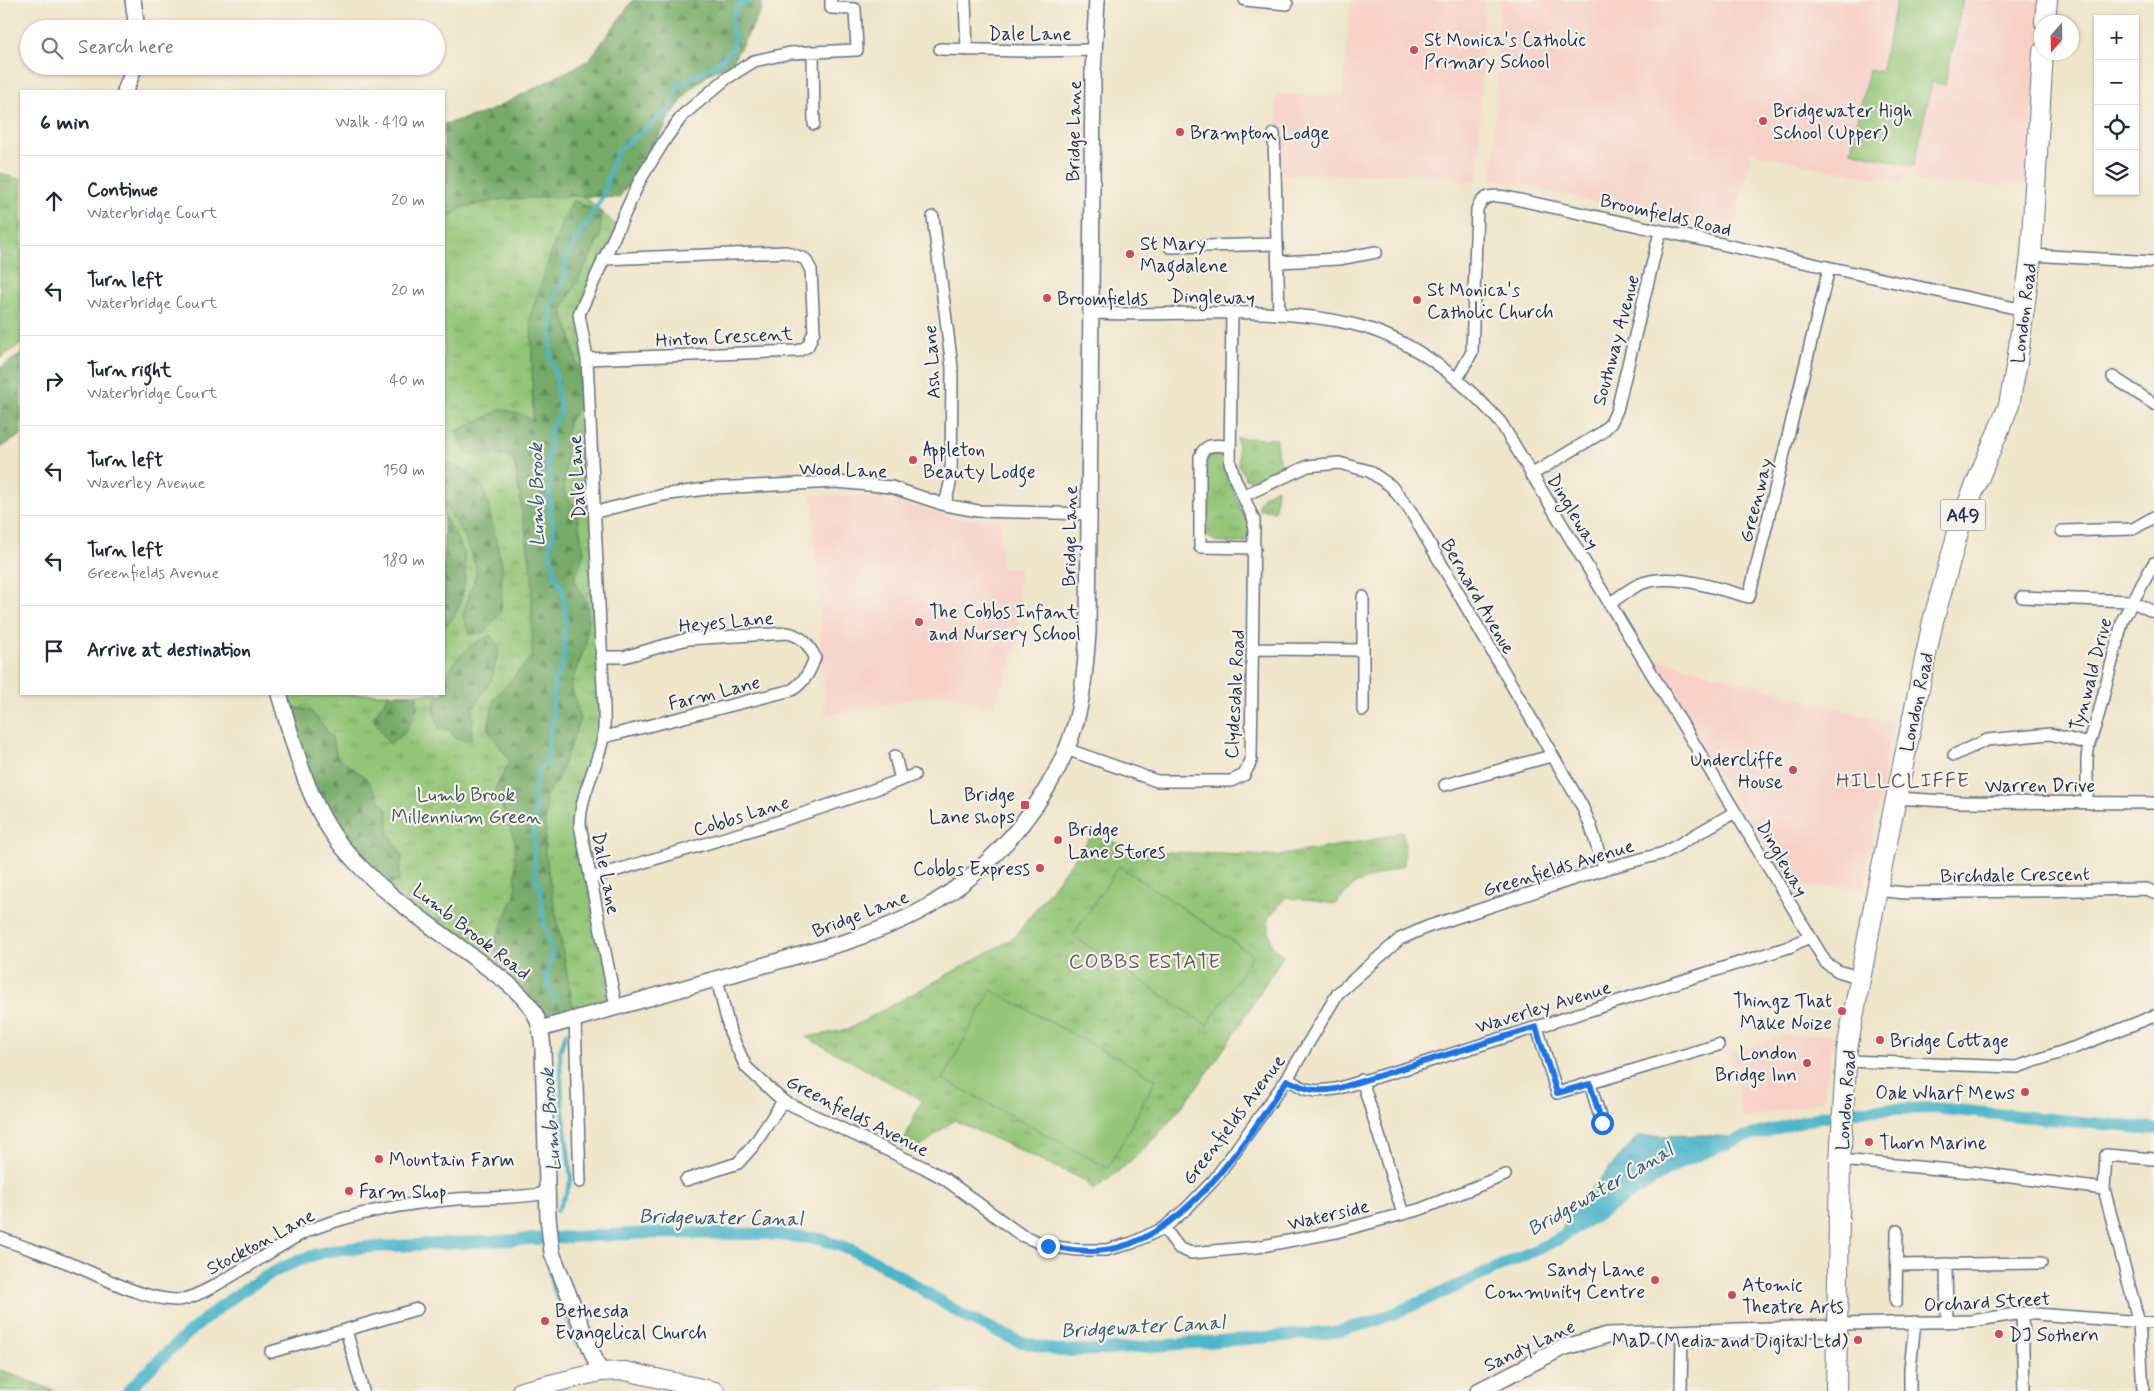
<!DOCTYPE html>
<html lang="en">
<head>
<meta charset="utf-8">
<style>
  body { margin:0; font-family:Mynerve,sans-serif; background:#f2f2f3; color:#1f2937 }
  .controls { position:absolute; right:15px; top:15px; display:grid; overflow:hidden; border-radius:0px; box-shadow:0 1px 4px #0004 }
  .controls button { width:45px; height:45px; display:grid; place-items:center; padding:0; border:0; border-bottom:1px solid #e0e1e3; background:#fff; color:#1f2937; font:25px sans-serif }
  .compass { position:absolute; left:2034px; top:15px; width:45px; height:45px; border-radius:50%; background:#fff; box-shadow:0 1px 4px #0004; rotate:200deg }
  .stop { position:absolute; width:15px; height:15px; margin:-11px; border:4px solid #1a73e8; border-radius:50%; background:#fff }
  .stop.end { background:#1a73e8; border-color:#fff; box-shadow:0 1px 5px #0008 }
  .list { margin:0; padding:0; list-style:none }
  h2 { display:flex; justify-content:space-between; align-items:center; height:65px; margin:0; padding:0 20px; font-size:21px }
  h2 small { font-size:16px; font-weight:400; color:#747a83 }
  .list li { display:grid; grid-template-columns:32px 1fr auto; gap:15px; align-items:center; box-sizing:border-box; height:90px; padding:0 20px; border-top:1px solid #e0e1e3 }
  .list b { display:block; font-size:19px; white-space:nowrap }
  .list p { margin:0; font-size:16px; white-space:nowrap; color:#747a83 }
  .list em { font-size:16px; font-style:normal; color:#747a83 }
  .icon { flex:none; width:28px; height:28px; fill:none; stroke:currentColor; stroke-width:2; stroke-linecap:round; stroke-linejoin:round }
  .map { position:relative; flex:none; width:2154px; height:1391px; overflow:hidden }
  .search { position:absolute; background:#fff; box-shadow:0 1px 4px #0004; left:20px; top:20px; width:425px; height:55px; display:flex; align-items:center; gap:12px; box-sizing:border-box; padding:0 18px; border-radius:28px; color:#747a83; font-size:19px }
  .panel { position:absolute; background:#fff; box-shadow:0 1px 4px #0004; left:20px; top:90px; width:425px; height:605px; border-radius:0px }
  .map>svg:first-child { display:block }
</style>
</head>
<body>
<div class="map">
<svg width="2154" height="1391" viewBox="0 0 2154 1391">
  <defs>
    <pattern id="grass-tufts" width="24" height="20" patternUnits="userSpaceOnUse" patternTransform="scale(1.25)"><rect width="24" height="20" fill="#93c576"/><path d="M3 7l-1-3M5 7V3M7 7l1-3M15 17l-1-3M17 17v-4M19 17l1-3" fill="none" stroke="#77a064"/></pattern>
    <pattern id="forest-firs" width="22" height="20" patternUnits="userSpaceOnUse" patternTransform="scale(1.25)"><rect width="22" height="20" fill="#76aa67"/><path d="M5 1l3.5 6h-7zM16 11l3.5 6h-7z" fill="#608b58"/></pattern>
    <pattern id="water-ripples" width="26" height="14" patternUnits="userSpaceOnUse" patternTransform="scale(1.25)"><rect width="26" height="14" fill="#4db6ca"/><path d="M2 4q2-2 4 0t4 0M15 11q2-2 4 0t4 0" fill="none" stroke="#3f94a7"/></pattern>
  </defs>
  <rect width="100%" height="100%" fill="#f7f3e8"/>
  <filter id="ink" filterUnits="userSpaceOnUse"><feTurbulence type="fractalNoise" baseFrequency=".02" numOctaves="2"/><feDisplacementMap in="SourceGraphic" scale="10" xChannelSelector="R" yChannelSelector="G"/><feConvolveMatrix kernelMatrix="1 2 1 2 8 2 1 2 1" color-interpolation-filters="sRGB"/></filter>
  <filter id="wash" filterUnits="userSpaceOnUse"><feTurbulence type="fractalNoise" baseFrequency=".0096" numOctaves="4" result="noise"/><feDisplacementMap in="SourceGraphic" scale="20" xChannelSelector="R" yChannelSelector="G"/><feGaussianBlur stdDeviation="1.12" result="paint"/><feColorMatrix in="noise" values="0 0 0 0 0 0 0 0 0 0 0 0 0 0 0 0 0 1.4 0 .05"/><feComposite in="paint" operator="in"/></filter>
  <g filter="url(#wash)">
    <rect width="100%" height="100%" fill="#efe5c9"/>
    <path fill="#f7d1c8" d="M1354 0H1484L1478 181 1464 183 1453 175 1417 173 1279 175 1276 94 1343 96 1350 6Z
      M1499 0H2043L2025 183 1994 185 1916 182 1914 167 1901 182 1829 170 1751 152 1733 233 1493 179Z
      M812 495 875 497 928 510 951 518 1001 521V568H1019L1018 644 995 706 944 694 827 715 825 711Z
      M1647 656 1892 723 1864 887 1794 886 1685 725Z
      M1785 1035H1833L1823 1101 1743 1119 1729 1053Z"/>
    <path fill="url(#grass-tufts)" stroke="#577a6a" d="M0 173 21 180V344L0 358Z
      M583 195 618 227 579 314 604 737 580 812 616 1007 540 1029 482 964 366 871 276 694H444V220L461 208 503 199Z
      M1237 438 1277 439V453L1284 470 1257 482 1246 479 1239 466Z
      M1221 451 1227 476 1248 525 1249 539 1246 542C1235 543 1214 546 1207 535V460L1211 453Z
      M1277 488 1275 511 1259 510C1257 498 1267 494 1277 488Z
      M1402 831 1405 841 1404 865 1355 884 1335 904 1286 897 1268 918 1271 945 1283 956C1229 1040 1178 1134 1093 1190L1082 1179 954 1120 913 1153 901 1147 922 1100 806 1037 847 1030 1014 938 1092 835 1141 851 1276 856 1377 839Z
      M0 1370 55 1391H0Z"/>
    <path fill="url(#forest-firs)" stroke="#486c62" d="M633 0H762L761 12 732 62 709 74 690 90 668 119 664 129 619 198 582 196 503 199 461 208 444 220V124L488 112 589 60Z
      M573 200 601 213 600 237 562 311 570 333 584 398 568 423 564 492 576 509 584 553 574 581 588 605 586 645 571 683 580 720 557 781 546 795 545 853 575 1018 540 1029 500 976 495 942 516 892 515 841 495 789 510 761 488 729 494 699 532 656V575L514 459 489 453 466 454 457 431 502 409 523 415 533 421 531 314 561 224Z
      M21 354V435L0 448V368Z
      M448 463 464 469 484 488 502 565 501 611 486 631 470 635 463 616 477 570 465 537 444 503V478Z
      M444 517C450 528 458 539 463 551 470 569 462 615 446 625L444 622Z
      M491 635 499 650 491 680 473 709 471 740 455 739 450 730H440L433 709 439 694H444C444 665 466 646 491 635Z
      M389 694H416L418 706 404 734 389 744 373 718Z
      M293 707 311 711 332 737 337 757 365 777 388 811V830L402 856 398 881 382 886 328 827 290 735Z"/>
    <path fill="#93c576" stroke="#577a6a" d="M1897 0H1963L1945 85 1932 82 1914 166 1851 151 1869 69 1881 72Z
      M1119 866 1253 955 1207 1025 1073 936Z
      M991 990 1156 1079 1108 1168 943 1079Z"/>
    <path fill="url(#water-ripples)" stroke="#347294" d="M1705 1135 1741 1138 1681 1162 1557 1240 1572 1210 1638 1136Z"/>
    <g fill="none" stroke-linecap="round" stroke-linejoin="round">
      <path stroke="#4db6ca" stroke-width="4" d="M556 1001C544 982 544 974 553 954L544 926 541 891 535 874 533 833 536 809 533 793 538 772 547 762 553 715 554 683 560 672 565 653 563 637 566 623 565 609 562 589 555 575 550 548 554 531 549 499 550 483 547 459 551 440V428L560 412 555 372 551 362 552 308 558 290 564 281 566 257 602 198 617 151 669 111 678 86 719 62 734 47 732 18 738 5 753 0
        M557 1211 567 1192 571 1179 562 1101 560 1051 566 1033
        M549 1273 553 1288 578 1344"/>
      <path stroke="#4db6ca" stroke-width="12" d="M128 1391C181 1337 247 1274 321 1253 332 1250 344 1249 355 1248L652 1233 768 1234 820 1239 850 1249 879 1263 966 1317 1018 1341 1059 1351 1104 1350 1334 1332 1373 1322 1442 1293 1557 1240 1681 1162 1741 1138 1824 1116 1863 1110 1934 1108 2154 1129"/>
    </g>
  </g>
  <g filter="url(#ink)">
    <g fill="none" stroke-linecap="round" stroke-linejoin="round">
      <g stroke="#656f83" stroke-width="14">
        <path id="street" d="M965 0 967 50
          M1245 0 1287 4
          M940 49 1025 51 1094 50
          M813 52 814 124
          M1274 134 1279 314
          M933 217 952 367 951 479 945 505
          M1170 247 1277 244
          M2031 255 2154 262
          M1278 262 1339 259 1376 252
          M1092 313C1178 317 1267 304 1352 324 1411 338 1462 379 1501 423L1826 963 1838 971 1861 978
          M587 359 798 351 808 346 814 331 811 270 805 259 786 252 603 259
          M2113 377 2154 404
          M1457 379 1472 352 1477 209C1483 195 1492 195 1506 197L2024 310
          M1229 446C1216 446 1205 442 1200 457V547L1255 548
          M1531 475 1601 433 1611 423 1617 410 1660 232
          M1243 496 1308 466 1339 463 1369 471 1391 486 1410 510 1582 806 1591 827 1604 869
          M596 512 663 495 713 488 836 482 891 487 945 505 978 511 1089 514
          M2062 531 2133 529 2154 517
          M1363 597V650
          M2022 597 2131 601 2154 612
          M1609 604C1618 598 1628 590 1638 585 1669 570 1718 589 1749 597L1829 268
          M1254 649 1363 650V710
          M601 657H624L687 639 788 633C803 637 808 644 815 657 810 672 805 681 792 690L604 737
          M1066 749 1157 781H1231L1244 775 1251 761 1254 520 1235 479 1230 462 1232 313
          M1954 755 1987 740 2050 734 2089 744
          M895 756 901 780
          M1445 785 1551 756
          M1896 798 1961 802 2154 803
          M2087 802V758L2089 744 2097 720 2123 619 2154 563
          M590 878C699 846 808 815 914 775
          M1877 890 1905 893 2146 889 2154 892
          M717 979 730 1032 746 1067 783 1101 923 1167 945 1179 1021 1235 1048 1246 1078 1250H1106L1132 1243 1164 1228 1187 1208 1214 1180 1287 1079 1338 993 1400 939 1427 927 1604 869 1664 853 1735 812
          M616 1007 580 825C580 794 597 768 603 738 605 728 604 717 604 707L587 359 579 314 640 180 666 138 683 115 727 78 754 61 790 53 857 50 855 9 831 8V0
          M575 1018 580 1182
          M1537 1027 1557 1093 1718 1045
          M1846 1061 2017 1067 2079 1046 2154 1016
          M1287 1079 1305 1089 1317 1091 1336 1089 1414 1066 1789 947 1809 937
          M1362 1080 1403 1214
          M1590 1084 1602 1123
          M1840 1160 1972 1172 2104 1189
          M686 1180 738 1163 754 1145 783 1101
          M1164 1228 1179 1248 1191 1253 1257 1247 1336 1232 1421 1209 1505 1175
          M0 1238C26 1248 52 1256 78 1267 109 1280 141 1298 175 1300 202 1302 279 1242 312 1229 358 1212 407 1203 456 1199 486 1197 517 1199 547 1193
          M1946 1264 1947 1321
          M1897 1265 2041 1263
          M1896 1301 1897 1231
          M2022 1313 2024 1391
          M1837 1326 1845 1324 1972 1321 2022 1313 2154 1323
          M346 1330 363 1391
          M271 1352 417 1309
          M1681 1391 1682 1331
          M1910 1391V1369L1915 1322
          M2143 1391 2139 1323 2104 1189 2106 1155 2154 1159"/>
      </g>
      <g stroke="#656f83" stroke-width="18">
        <path id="secondary" d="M133 0 137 29
          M125 91 135 66
          M279 694C295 747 308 807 345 850 379 891 430 925 473 957 494 973 517 987 532 1009 540 1020 542 1036 543 1049L548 1217 552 1253 600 1372
          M540 1029 849 941C873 932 899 923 922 910 993 871 1062 790 1079 709 1084 685 1086 659 1088 634L1093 73 1097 0
          M1478 1391 1562 1348 1608 1335 1830 1328 1837 1326"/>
      </g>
      <g stroke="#656f83" stroke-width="20">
        <path id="primary" d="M521 1391 600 1372 625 1371 715 1391"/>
      </g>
      <g stroke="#656f83" stroke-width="22">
        <path id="highway" d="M2045 22 2047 0
          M1836 1391 1840 1160 1847 1049 1877 890 1933 621 1962 518 2009 405 2017 362 2031 255 2043 52"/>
      </g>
      <use href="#street" stroke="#fff" stroke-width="11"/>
      <use href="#secondary" stroke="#fff" stroke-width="15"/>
      <use href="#primary" stroke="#fff" stroke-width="18"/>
      <use href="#highway" stroke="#fff" stroke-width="20"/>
    </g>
  </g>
  <g fill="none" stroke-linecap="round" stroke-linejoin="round" filter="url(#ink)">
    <path stroke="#1a73e8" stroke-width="6" d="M1048 1246C1067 1249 1086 1253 1105 1250 1183 1241 1247 1140 1287 1080 1307 1090 1314 1092 1336 1089L1536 1027 1557 1093 1590 1084 1602 1123"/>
  </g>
  <g fill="#d1495b" stroke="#f7f3e8" stroke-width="2">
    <circle cx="1414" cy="50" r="5"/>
    <circle cx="1763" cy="121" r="5"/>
    <circle cx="1180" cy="132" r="5"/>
    <circle cx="1130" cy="254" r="5"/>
    <circle cx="1047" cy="298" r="5"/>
    <circle cx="1417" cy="300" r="5"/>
    <circle cx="913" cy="460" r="5"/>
    <circle cx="919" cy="622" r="5"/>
    <circle cx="1793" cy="770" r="5"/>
    <rect x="1020" y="800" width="10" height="10" rx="2.5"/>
    <circle cx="1058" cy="840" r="5"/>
    <circle cx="1040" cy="868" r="5"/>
    <circle cx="1842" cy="1011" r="5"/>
    <circle cx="1880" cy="1040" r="5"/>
    <circle cx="1807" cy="1063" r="5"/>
    <circle cx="2025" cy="1092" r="5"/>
    <circle cx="1869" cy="1142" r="5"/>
    <circle cx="379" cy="1159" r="5"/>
    <circle cx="349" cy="1191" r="5"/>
    <circle cx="1655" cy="1280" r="5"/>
    <circle cx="1732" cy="1295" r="5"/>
    <circle cx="545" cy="1321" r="5"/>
    <circle cx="1999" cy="1334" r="5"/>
    <circle cx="1858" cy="1340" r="5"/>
  </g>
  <g text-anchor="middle" stroke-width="4.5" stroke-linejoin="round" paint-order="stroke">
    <rect fill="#f7f3e8" stroke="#5d6a87" stroke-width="1" x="1940.5" y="499.5" width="45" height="31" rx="4"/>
    <g font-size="18" font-weight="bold" fill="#1b2f5e">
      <text x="1963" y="521">A49</text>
    </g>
    <g font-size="19" fill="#1b2f5e" stroke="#f7f3e8">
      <text x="1030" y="40">Dale Lane</text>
      <text transform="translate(1073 131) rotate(-89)" y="7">Bridge Lane</text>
      <text transform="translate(1666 214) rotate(13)" y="7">Broomfields Road</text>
      <text transform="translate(1213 296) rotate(1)" y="7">Dingleway</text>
      <text transform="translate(2023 313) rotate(-83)" y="7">London Road</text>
      <text transform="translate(724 336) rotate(-3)" y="7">Hinton Crescent</text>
      <text transform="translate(1615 340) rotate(-75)" y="7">Southway Avenue</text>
      <text transform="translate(931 362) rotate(-93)" y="7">Ash Lane</text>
      <text transform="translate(843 469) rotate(2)" y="7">Wood Lane</text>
      <text transform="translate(576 477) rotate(-93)" y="7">Dale Lane</text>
      <text transform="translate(1755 500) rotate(-76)" y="7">Greenway</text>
      <text transform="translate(1574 511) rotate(59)" y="7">Dingleway</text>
      <text transform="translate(1069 536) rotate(-89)" y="7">Bridge Lane</text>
      <text transform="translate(1479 596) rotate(60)" y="7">Bernard Avenue</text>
      <text transform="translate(726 621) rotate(-5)" y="7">Heyes Lane</text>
      <text transform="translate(2090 674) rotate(-75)" y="7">Tynwald Drive</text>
      <text transform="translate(714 692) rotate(-14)" y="7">Farm Lane</text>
      <text transform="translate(1234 694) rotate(-87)" y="7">Clydesdale Road</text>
      <text transform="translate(1916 702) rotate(-78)" y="7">London Road</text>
      <text x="2040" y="792">Warren Drive</text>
      <text transform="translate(741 815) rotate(-17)" y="7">Cobbs Lane</text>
      <text transform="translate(1783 858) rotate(60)" y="7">Dingleway</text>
      <text transform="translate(1558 867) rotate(-17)" y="7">Greenfields Avenue</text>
      <text transform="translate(607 873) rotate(79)" y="7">Dale Lane</text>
      <text transform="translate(2015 874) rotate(-1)" y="7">Birchdale Crescent</text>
      <text transform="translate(860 913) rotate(-21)" y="7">Bridge Lane</text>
      <text transform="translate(472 931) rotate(38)" y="7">Lumb Brook Road</text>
      <text transform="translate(1543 1006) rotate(-17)" y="7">Waverley Avenue</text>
      <text transform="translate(1845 1100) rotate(-86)" y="7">London Road</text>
      <text transform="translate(858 1115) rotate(27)" y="7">Greenfields Avenue</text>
      <text transform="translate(1233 1119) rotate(-53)" y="7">Greenfields Avenue</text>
      <text transform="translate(1328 1214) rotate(-13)" y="7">Waterside</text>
      <text transform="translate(260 1241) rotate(-28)" y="7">Stockton Lane</text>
      <text transform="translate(1987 1301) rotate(-3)" y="7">Orchard Street</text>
      <text transform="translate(1529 1345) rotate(-25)" y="7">Sandy Lane</text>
    </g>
    <g font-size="19" fill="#1b2f5e" stroke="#f7f3e8" text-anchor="start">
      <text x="1424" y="46">St Monica's Catholic<tspan x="1424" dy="22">Primary School</tspan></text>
      <text x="1773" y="117">Bridgewater High<tspan x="1773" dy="22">School (Upper)</tspan></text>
      <text x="1190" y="139">Brampton Lodge</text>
      <text x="1140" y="250">St Mary<tspan x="1140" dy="22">Magdalene</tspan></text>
      <text x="1427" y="296">St Monica's<tspan x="1427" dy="22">Catholic Church</tspan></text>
      <text x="1057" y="305">Broomfields</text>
      <text x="923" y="456">Appleton<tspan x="923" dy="22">Beauty Lodge</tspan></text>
      <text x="929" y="618">The Cobbs Infant<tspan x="929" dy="22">and Nursery School</tspan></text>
      <text x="1783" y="766" text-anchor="end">Undercliffe<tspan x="1783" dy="22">House</tspan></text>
      <text x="1015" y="801" text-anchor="end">Bridge<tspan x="1015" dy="22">Lane shops</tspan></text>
      <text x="1068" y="836">Bridge<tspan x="1068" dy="22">Lane Stores</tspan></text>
      <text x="1030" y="875" text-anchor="end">Cobbs Express</text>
      <text x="1832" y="1007" text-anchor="end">Thingz That<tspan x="1832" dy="22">Make Noize</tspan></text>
      <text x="1890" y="1047">Bridge Cottage</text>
      <text x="1797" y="1059" text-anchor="end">London<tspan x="1797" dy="22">Bridge Inn</tspan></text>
      <text x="2015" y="1099" text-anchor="end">Oak Wharf Mews</text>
      <text x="1879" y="1149">Thorn Marine</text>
      <text x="389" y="1166">Mountain Farm</text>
      <text x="359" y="1198">Farm Shop</text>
      <text x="1645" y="1276" text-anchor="end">Sandy Lane<tspan x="1645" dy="22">Community Centre</tspan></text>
      <text x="1742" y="1291">Atomic<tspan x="1742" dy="22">Theatre Arts</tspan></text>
      <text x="555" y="1317">Bethesda<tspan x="555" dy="22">Evangelical Church</tspan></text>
      <text x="2009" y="1341">DJ Sothern</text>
      <text x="1848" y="1347" text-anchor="end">MaD (Media and Digital Ltd)</text>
    </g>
    <g font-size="19" fill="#395464" stroke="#f7f3e8">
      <text x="466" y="801">Lumb Brook<tspan x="466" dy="22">Millennium Green</tspan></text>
    </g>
    <g font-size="20" font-style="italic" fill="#2a587e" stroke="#f7f3e8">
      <text transform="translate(536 495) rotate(-91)" y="7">Lumb Brook</text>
      <text transform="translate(550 1120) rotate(-94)" y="7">Lumb Brook</text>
      <text transform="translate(1600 1189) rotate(-30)" y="7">Bridgewater Canal</text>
      <text transform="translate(721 1217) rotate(1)" y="7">Bridgewater Canal</text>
      <text transform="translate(1143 1326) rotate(-3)" y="7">Bridgewater Canal</text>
    </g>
    <g font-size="21" letter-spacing="1" fill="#63546b" stroke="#f7f3e8">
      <text x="1903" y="787">HILLCLIFFE</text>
      <text x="1145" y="968">COBBS ESTATE</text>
    </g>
  </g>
</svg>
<div class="controls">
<button>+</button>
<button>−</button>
<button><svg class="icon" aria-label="locate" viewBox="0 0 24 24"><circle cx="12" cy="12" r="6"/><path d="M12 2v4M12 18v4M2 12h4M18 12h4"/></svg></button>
<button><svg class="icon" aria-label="layers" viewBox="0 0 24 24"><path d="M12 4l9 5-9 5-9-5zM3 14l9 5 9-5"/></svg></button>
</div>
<svg class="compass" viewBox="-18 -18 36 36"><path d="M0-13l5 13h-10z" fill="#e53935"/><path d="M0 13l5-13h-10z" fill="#747a83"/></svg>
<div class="stop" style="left:1602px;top:1123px"></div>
<div class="stop end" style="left:1048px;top:1246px"></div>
<div class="search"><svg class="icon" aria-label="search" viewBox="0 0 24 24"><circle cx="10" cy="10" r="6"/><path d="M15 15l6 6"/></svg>Search here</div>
<section class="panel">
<h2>6 min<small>Walk · 410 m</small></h2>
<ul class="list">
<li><svg class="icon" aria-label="ahead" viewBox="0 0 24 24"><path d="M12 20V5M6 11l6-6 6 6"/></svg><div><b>Continue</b><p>Waterbridge Court</p></div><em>20 m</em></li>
<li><svg class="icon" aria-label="left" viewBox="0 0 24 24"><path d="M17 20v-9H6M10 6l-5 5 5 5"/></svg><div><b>Turn left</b><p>Waterbridge Court</p></div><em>20 m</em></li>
<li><svg class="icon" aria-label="right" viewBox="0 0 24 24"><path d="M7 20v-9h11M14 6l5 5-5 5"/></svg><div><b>Turn right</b><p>Waterbridge Court</p></div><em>40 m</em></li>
<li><svg class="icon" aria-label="left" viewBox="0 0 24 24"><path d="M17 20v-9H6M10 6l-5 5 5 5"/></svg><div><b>Turn left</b><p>Waverley Avenue</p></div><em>150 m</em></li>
<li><svg class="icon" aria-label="left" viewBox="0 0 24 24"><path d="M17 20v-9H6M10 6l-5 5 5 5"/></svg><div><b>Turn left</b><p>Greenfields Avenue</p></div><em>180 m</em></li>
<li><svg class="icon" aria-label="arrive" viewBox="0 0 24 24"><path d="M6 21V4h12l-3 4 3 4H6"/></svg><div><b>Arrive at destination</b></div></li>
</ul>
</section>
</div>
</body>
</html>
